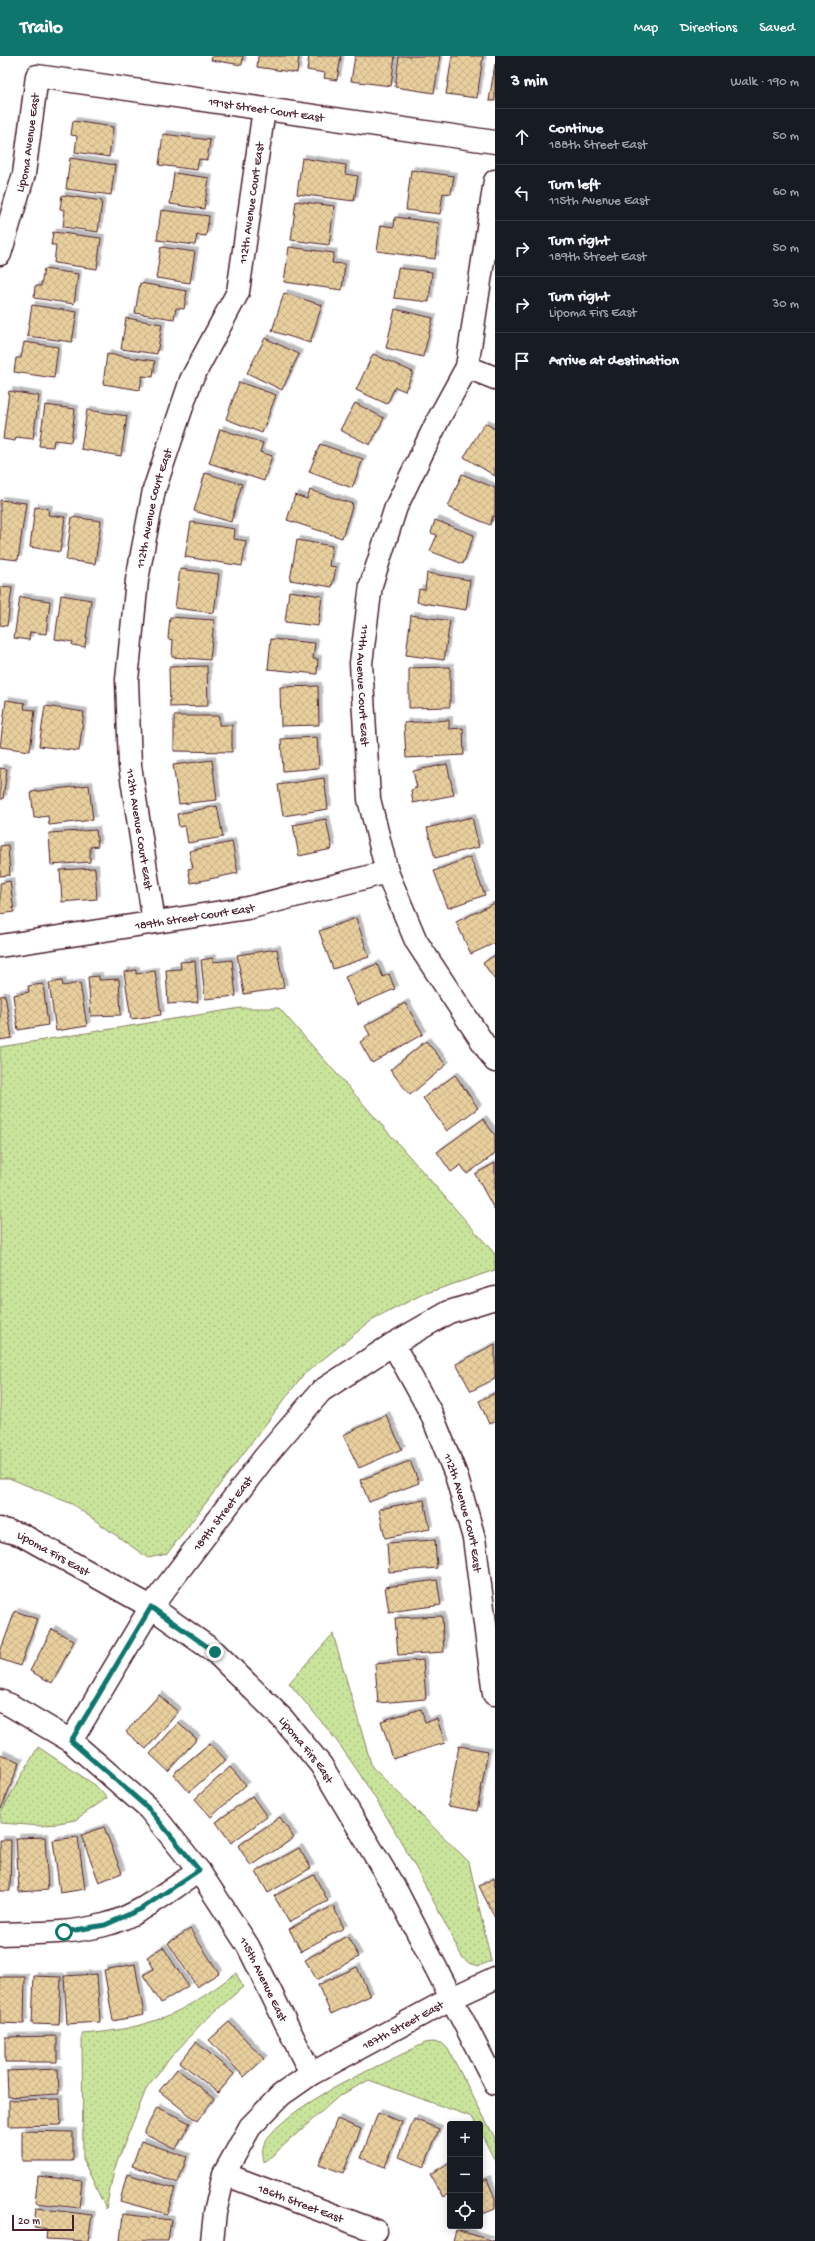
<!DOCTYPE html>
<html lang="en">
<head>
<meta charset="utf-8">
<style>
  body { margin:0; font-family:"Gochi Hand",sans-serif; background:#20242c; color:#f1f3f6 }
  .controls { position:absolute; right:12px; bottom:12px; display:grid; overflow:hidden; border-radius:4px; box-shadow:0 2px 10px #0003 }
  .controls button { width:36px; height:36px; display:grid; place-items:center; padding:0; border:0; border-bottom:1px solid #363941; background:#171b24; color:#f1f3f6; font:20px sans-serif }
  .scale { position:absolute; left:12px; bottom:10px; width:62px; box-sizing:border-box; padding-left:4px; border:2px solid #4a1f2b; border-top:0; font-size:11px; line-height:14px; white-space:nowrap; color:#4a1f2b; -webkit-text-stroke:3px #fff; paint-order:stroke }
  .stop { position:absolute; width:12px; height:12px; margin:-9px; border:3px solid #0f766e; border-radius:50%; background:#fff }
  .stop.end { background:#0f766e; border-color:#fff; box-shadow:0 1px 4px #0008 }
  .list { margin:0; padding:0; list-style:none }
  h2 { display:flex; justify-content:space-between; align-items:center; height:52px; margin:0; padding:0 16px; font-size:17px }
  h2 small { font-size:13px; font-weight:400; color:#9ea1a6 }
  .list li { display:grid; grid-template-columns:26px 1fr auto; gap:12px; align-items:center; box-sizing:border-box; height:56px; padding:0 16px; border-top:1px solid #363941 }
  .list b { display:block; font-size:15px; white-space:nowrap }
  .list p { margin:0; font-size:13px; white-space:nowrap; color:#9ea1a6 }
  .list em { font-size:13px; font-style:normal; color:#9ea1a6 }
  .icon { flex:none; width:22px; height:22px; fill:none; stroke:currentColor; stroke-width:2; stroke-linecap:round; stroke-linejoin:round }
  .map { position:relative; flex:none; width:495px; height:2185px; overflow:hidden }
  header { display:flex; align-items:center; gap:24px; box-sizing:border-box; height:56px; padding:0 20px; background:#0f766e; color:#fff }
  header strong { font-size:19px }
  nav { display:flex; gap:22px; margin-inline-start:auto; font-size:14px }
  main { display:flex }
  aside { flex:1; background:#171b24 }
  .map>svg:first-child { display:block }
</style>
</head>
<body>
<header>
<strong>Trailo</strong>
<nav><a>Map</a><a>Directions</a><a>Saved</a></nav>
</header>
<main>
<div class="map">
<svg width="495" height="2185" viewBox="0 0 495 2185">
  <defs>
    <pattern id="green-dots" width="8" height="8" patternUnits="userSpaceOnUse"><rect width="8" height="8" fill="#c9e49b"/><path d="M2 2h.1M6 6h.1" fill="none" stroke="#aec386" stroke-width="1.8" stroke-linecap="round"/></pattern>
    <pattern id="building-cross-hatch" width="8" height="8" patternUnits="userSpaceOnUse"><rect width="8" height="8" fill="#e8cf9e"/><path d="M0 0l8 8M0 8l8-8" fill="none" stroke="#c8b188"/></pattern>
    <filter id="shadow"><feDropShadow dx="3.5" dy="-3.5" stdDeviation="0" flood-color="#0004"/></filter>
  </defs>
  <rect width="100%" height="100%" fill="#fff"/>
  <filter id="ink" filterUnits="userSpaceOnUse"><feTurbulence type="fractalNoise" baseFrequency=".025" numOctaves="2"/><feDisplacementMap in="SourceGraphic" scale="8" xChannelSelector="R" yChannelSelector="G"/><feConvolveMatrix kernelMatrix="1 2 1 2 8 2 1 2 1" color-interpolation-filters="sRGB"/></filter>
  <g filter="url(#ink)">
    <path fill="url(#green-dots)" stroke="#8a8263" d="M241 952H279L495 1198V1214L421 1239 371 1265 303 1319 167 1498 148 1502 72 1448 9 1422H0V991Z
      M333 1578 372 1711 469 1806 491 1905 479 1910 469 1907 462 1901C425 1827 387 1755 339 1688 324 1667 305 1647 289 1627Z
      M38 1691 95 1729 107 1742 75 1764 42 1770 0 1767V1757Z
      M236 1917 243 1931 203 1966 171 2001 147 2031 114 2114 106 2153 83 2104 82 1978C150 1973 182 1958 236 1917Z
      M432 1986 442 1987 448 1993 495 2082V2105L480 2075V2068H476L472 2061 369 2024 339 2040 264 2107C263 2100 261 2093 265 2086 290 2046 382 2009 425 1987Z"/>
    <path fill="url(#building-cross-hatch)" stroke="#4a1f2b" filter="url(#shadow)" d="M212 0H243L242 9 211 4Z
      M258 0H299L297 17 257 11Z
      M309 0H341L337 24 324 22 325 17 307 14Z
      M355 0H395L391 30 351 25Z
      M399 0H440L434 37 395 31Z
      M452 0H483L477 42 446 38Z
      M495 8V45H489Z
      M73 65 113 71 109 101 75 96 77 80 71 79Z
      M163 78 210 84 207 104 199 103 197 114 159 109Z
      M70 102 115 109 111 139 66 133Z
      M302 102 346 109 345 118 358 120 354 145 297 138Z
      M411 114 454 120 451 138 443 137 440 158 406 154Z
      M174 117 209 122 204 153 170 148Z
      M62 139 102 145 98 176 63 171 65 154 60 153Z
      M296 145 334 150 329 189 291 184Z
      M161 154 209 160 206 180 197 179 195 189 157 184Z
      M395 161 439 167 435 203 377 195 381 169 394 171Z
      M53 176 101 182 97 213 54 207 56 189H51Z
      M161 191 195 196 190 227 156 222Z
      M289 191 334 197 332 207 345 208 342 234 284 226Z
      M398 212 432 216 429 246 394 242Z
      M44 213 78 218 74 248 34 242 35 230H41Z
      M140 227 187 235 184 253 176 252 174 263 135 257Z
      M284 237 322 249 310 287 272 275Z
      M32 249 77 256 72 286 27 280Z
      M395 253 433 262 423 301 386 292Z
      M126 262 162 268 157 298 121 293Z
      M265 282 299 298 282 334 247 317Z
      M24 286 58 291 54 322 14 316 16 302H21Z
      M107 298 155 305 153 321 142 320 140 334 103 328Z
      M373 298 413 316 405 335 395 331 387 348 356 334Z
      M239 326 276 339 262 377 226 363Z
      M9 335 39 340 33 383 16 381 15 385 3 383Z
      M355 347 384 362 370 389 340 374Z
      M45 349 75 353 71 386 54 384 53 391 39 390Z
      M87 354 127 360 121 400 81 393Z
      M485 367 495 373V420L464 401Z
      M220 373 263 387 260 396 272 400 264 425 209 407Z
      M320 388 363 403 352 432 309 416Z
      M205 417 242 428 231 466 194 455Z
      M462 418 495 432V461L493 460 490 469 448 451Z
      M310 434 353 448 342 482 287 464 295 439 307 443Z
      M0 444 26 447 18 504 0 502Z
      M35 451 49 453 48 459 65 461 60 496 30 491Z
      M72 461 101 465 95 508 66 504Z
      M435 464 474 479 463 508 430 495 437 479 431 477Z
      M191 466 235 473 234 483 246 485 242 510 185 501Z
      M297 484 332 490 329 510 336 511 332 531 290 524Z
      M180 513 219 518 214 557 175 552Z
      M427 517 470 524 466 554 417 546 419 533 425 534Z
      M0 531 12 532 7 570 0 569Z
      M289 535 322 540 318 570 285 566Z
      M61 539 91 544 85 591 72 589 73 586 55 583Z
      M20 541 50 545 46 578 30 576 29 584 14 582Z
      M411 559 450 565 444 604 406 599Z
      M170 561 214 564 210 604 172 601 173 584 168 583Z
      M271 583 315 587 313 603H318L317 618 268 613Z
      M207 610 208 650 170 651 169 611Z
      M450 611V651L409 652V612Z
      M318 630 319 669 281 670 280 631Z
      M6 644 25 647 24 653 35 654 30 695 0 691Z
      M45 650 84 656 79 695 39 690Z
      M174 660H219V669H232V696L174 695Z
      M449 664V673L463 672 464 699 406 702 404 667Z
      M317 681 319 712 283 715 281 683Z
      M212 704 217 744 179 748 173 709Z
      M447 708 454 739 413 747 411 734 417 732 413 715Z
      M0 712 7 713 3 743H0Z
      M324 722 328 753 283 760 278 729Z
      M89 729 93 764 49 769 48 760 34 762 31 736Z
      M217 750 223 781 188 787 185 770 179 771 177 758Z
      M472 761 479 791 435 802 427 772Z
      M326 763 332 793 299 800 293 769Z
      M96 774 98 790 90 791V806L51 809 49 777Z
      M232 786 238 817 191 827 188 813 193 812 189 795Z
      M8 789 10 819 0 820V790Z
      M470 801 485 839 448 852 434 815Z
      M95 812 97 843 62 846 60 814Z
      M10 825 14 856 0 858V827Z
      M495 847V887L471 898 456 866Z
      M356 862 369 901 333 913 319 875Z
      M277 893 284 932 244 938 237 899Z
      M495 899V924L483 907Z
      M213 902V906L232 904 236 940 205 943 201 904Z
      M195 905 198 946 168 948 166 914 181 913 180 906Z
      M377 908 383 921 389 918 395 933 357 949 345 921Z
      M136 914V918L155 915 161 959 131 963 124 916Z
      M99 920V924L119 923 121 959 91 960 88 921Z
      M62 925 63 930 80 927 87 970 56 975 49 927Z
      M43 928 48 969 18 974 13 939 29 936 28 930Z
      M5 939 12 982 0 984V940Z
      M405 947 423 978 372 1007 360 986 370 979 365 970Z
      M426 985 446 1009 410 1039 390 1014Z
      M455 1019 478 1052 447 1075 423 1042Z
      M483 1063 495 1079V1098L467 1118 461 1109 451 1116 437 1096Z
      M495 1107V1153H494L475 1118Z
      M495 1288V1323L471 1335 456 1308Z
      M495 1337V1366L489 1368 479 1345Z
      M386 1359 402 1393 359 1412 343 1379Z
      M410 1405 419 1427 369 1446 360 1424Z
      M424 1444 430 1473 385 1482 379 1453Z
      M435 1484 437 1512 389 1516 387 1487Z
      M437 1524 441 1549 389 1556 385 1531Z
      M15 1555 37 1563 20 1610 0 1603V1596Z
      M442 1560 444 1596 398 1599 395 1562Z
      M52 1573 74 1585 52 1627 30 1615Z
      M423 1604 426 1643 378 1647 375 1608Z
      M159 1639 178 1656 146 1693 126 1676Z
      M421 1653 425 1666 437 1663 445 1687 393 1703 381 1665Z
      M178 1667 197 1683 168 1715 150 1698Z
      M210 1687 226 1704 189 1736 173 1718Z
      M459 1690 488 1695 477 1755 448 1750Z
      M0 1698 20 1706 1 1753 0 1752Z
      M230 1711 246 1729 211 1761 195 1743Z
      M252 1740 267 1761 231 1787 216 1766Z
      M280 1761 294 1782 251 1810 238 1790Z
      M104 1771 122 1817 99 1826 81 1779Z
      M45 1781 48 1834 19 1836 16 1782Z
      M78 1781 85 1833 60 1837 53 1784Z
      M0 1784H11L10 1835H0Z
      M299 1792 311 1812 268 1837 256 1816Z
      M314 1819 328 1845 289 1866 274 1840Z
      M495 1822V1862L479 1830Z
      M333 1850 344 1872 301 1895 289 1873Z
      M190 1873 219 1917 197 1931 168 1887Z
      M347 1880 359 1901 317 1924 305 1904Z
      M163 1891 188 1930 161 1947 143 1919 154 1913 147 1901Z
      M135 1908 144 1959 113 1965 104 1914Z
      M357 1911 370 1940 331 1958 318 1929Z
      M97 1918 100 1966 67 1968 64 1920Z
      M34 1920 61 1921 59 1969 32 1968Z
      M0 1921H25L24 1968 0 1967Z
      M229 1966 264 2003 244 2021 209 1984Z
      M57 1980V2006H5V1981Z
      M196 1986 234 2018 218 2037 180 2006Z
      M58 2013 59 2038 8 2041 7 2015Z
      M177 2013 214 2043 197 2065 159 2035Z
      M60 2043 61 2069 9 2070V2044Z
      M157 2051 190 2067 176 2093 144 2077Z
      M378 2057 402 2066 385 2111 361 2102Z
      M337 2063 361 2073 343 2117 319 2108Z
      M414 2063 439 2073 424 2111 399 2101Z
      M22 2075 73 2076V2105H22Z
      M141 2085 187 2101 178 2127 132 2110Z
      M450 2106V2137L443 2141 430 2119Z
      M127 2118 175 2132 167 2158 120 2145Z
      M38 2120 82 2125 79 2152 35 2147Z
      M487 2123 495 2142V2153L480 2159V2126Z
      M36 2152 92 2159 88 2185 46 2183 47 2173 34 2171Z
      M123 2158 171 2164 168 2185H120Z
      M456 2174 495 2185H453Z"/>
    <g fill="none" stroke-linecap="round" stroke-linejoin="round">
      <g stroke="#4a1f2b" stroke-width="25">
        <g id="minor">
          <path id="s1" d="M495 125 467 311 438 364 396 451 371 529 361 607 369 743 387 816 416 885 495 1005"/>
          <path id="s2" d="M0 198 24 118 37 20 495 86"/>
          <path d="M467 311 495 322"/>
          <path id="s3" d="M154 866 130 710 127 624 137 524 154 434 191 324 238 236 264 53"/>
          <path id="s4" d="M0 890 248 852 387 816"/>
          <path id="s5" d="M393 1288 431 1357 456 1419 474 1482 494 1638"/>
          <path id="s6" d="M0 1645 10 1649 71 1685 149 1753 199 1815 248 1890 311 2018"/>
          <path id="s7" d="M71 1685 151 1551 264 1402 321 1335 393 1288 449 1256 495 1242"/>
          <path d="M0 1878C34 1877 70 1878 104 1869 139 1860 170 1834 199 1815"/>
          <path id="s8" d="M224 2118 376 2175"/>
          <path id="s9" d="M212 2185 215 2157 224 2118 250 2071 281 2039 311 2018 450 1943 495 1922"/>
        </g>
      </g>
      <g stroke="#4a1f2b" stroke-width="25">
        <g id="tertiary">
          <path id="s10" d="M0 1473 22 1479 151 1551 215 1596 283 1663 321 1709 398 1838 495 2027"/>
        </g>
      </g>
      <use href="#minor" stroke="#fff" stroke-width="22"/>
      <use href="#tertiary" stroke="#fff" stroke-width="22"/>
    </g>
  </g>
  <g fill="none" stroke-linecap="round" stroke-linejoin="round" filter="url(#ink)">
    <path stroke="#0f766e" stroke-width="5" d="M64 1876 105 1869 141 1853 199 1814 149 1753 71 1685 151 1551 215 1596"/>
  </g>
  <g text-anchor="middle" stroke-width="4" stroke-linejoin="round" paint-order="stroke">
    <g font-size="12" fill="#4a1f2b" stroke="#fff">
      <text dy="4" stroke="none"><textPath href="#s2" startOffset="414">191st Street Court East</textPath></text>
      <text dy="4" stroke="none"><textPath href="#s2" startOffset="115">Lipoma Avenue East</textPath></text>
      <text dy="4" stroke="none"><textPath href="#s3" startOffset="742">112th Avenue Court East</textPath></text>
      <text dy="4" stroke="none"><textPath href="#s3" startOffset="418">112th Avenue Court East</textPath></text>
      <text dy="4" stroke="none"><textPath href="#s1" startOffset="528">111th Avenue Court East</textPath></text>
      <text transform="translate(140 773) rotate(81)" y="4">112th Avenue Court East</text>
      <text dy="4" stroke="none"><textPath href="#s4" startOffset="197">189th Street Court East</textPath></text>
      <text dy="4" stroke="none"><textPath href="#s7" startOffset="274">189th Street East</textPath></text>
      <text dy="4" stroke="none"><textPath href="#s5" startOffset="184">112th Avenue Court East</textPath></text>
      <text dy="4" stroke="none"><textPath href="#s10" startOffset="59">Lipoma Firs East</textPath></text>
      <text dy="4" stroke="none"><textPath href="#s10" startOffset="383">Lipoma Firs East</textPath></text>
      <text dy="4" stroke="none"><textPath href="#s6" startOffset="391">115th Avenue East</textPath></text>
      <text dy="4" stroke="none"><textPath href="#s9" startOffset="307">187th Street East</textPath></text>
      <text dy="4" stroke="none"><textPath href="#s8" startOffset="82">186th Street East</textPath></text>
    </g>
  </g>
</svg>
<div class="controls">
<button>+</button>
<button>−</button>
<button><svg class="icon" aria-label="locate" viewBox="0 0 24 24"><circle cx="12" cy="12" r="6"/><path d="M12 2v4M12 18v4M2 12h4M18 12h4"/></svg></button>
</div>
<div class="scale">20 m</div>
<div class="stop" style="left:64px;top:1876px"></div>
<div class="stop end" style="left:215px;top:1596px"></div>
</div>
<aside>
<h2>3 min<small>Walk · 190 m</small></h2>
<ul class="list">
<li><svg class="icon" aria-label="ahead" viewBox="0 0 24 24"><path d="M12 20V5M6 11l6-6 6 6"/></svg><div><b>Continue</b><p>188th Street East</p></div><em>50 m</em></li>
<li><svg class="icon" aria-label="left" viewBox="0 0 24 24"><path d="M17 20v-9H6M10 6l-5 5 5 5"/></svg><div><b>Turn left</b><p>115th Avenue East</p></div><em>60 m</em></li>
<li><svg class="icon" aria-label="right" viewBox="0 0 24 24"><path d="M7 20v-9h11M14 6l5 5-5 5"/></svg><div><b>Turn right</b><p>189th Street East</p></div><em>50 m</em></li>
<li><svg class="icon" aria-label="right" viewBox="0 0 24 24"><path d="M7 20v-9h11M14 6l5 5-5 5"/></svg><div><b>Turn right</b><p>Lipoma Firs East</p></div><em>30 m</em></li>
<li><svg class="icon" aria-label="arrive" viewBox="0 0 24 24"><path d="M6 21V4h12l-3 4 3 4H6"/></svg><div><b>Arrive at destination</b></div></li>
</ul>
</aside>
</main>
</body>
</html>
